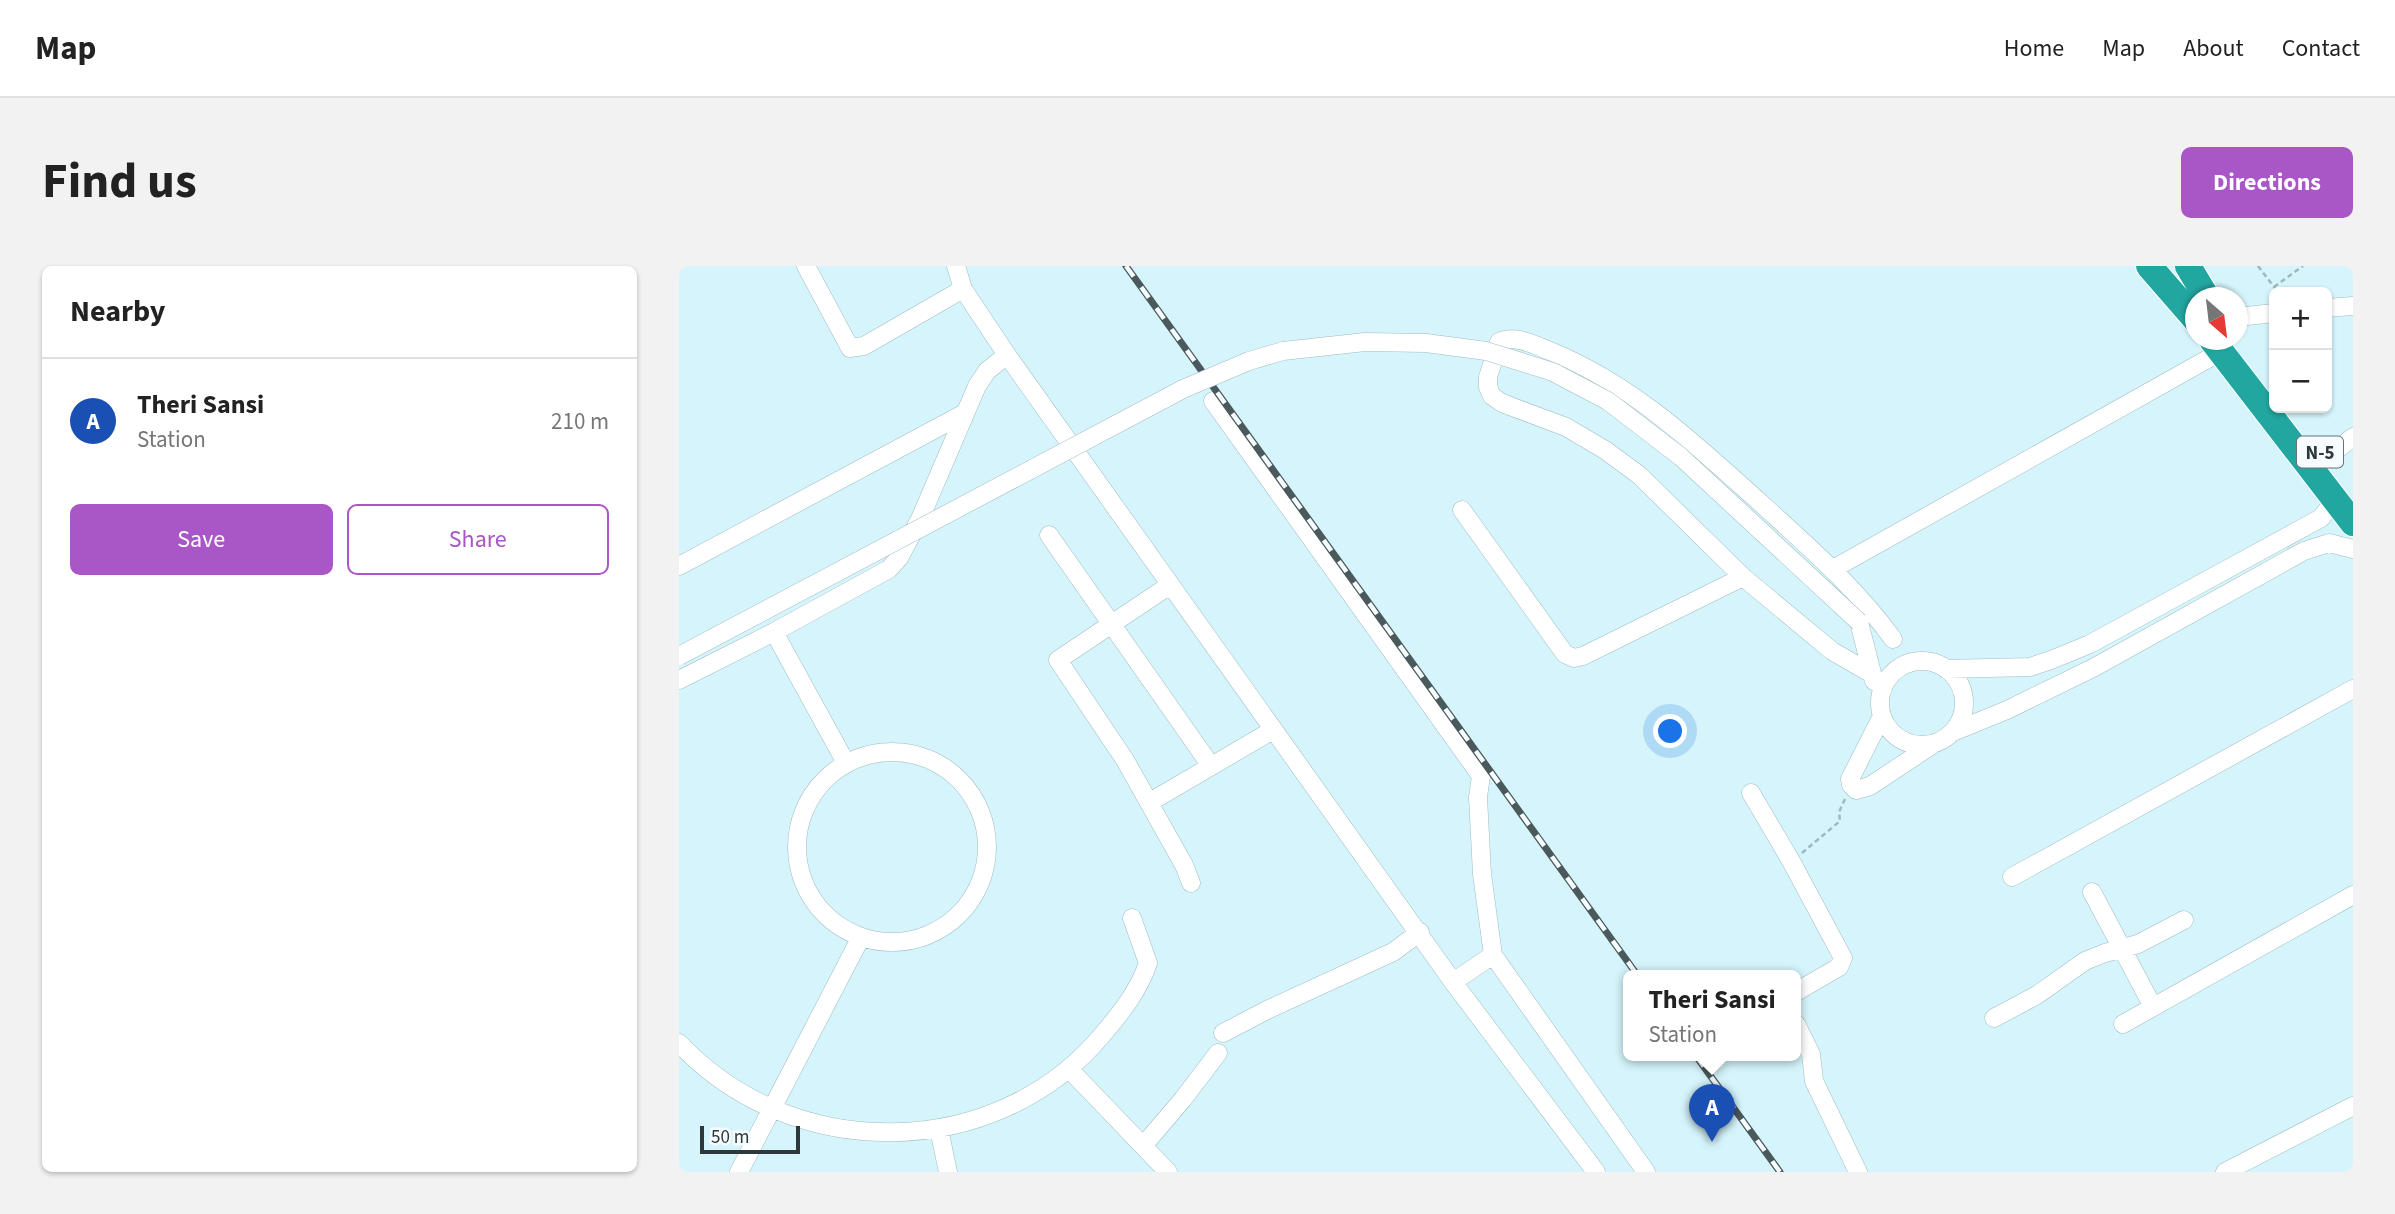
<!DOCTYPE html>
<html lang="en">
<head>
<meta charset="utf-8">
<style>
  body { margin:0; font-family:"Source Sans 3",sans-serif; background:#f2f2f2; color:#222 }
  .controls { position:absolute; right:21px; top:21px; display:grid; overflow:hidden; border-radius:10px; box-shadow:0 2px 5px #0004 }
  .controls button { width:63px; height:63px; display:grid; place-items:center; padding:0; border:0; border-bottom:2px solid #e0e0e0; background:#fff; color:#222; font:35px sans-serif }
  .compass { position:absolute; left:1506px; top:21px; width:63px; height:63px; border-radius:50%; background:#fff; box-shadow:0 2px 5px #0004; rotate:152deg }
  .scale { position:absolute; left:21px; bottom:18px; width:100px; box-sizing:border-box; padding-left:7px; border:4px solid #2c383a; border-top:0; font-size:19px; line-height:24px; white-space:nowrap; color:#2c383a; -webkit-text-stroke:5px #f6fcfd; paint-order:stroke }
  .you { position:absolute; left:992px; top:466px; width:24px; height:24px; margin:-18px; border:5px solid #fff; border-radius:50%; background:#1a73e8; box-shadow:0 0 0 10px #1a73e833 }
  .badge { display:grid; place-items:center; width:46px; height:46px; border-radius:50%; background:#a956c6; color:#fff; font-size:23px; font-weight:700 }
  .pin { position:absolute; translate:-50% -58px; filter:drop-shadow(0 2px 4px #0008) }
  .pin::after { content:''; position:absolute; top:37px; width:24px; height:21px; background:inherit; clip-path:polygon(0 0,100% 0,50% 100%) }
  .popup { position:absolute; left:944px; top:704px; width:178px; height:91px; box-sizing:border-box; display:grid; place-content:center; border-radius:10px; background:#fff; filter:drop-shadow(0 2px 5px #0005); font-size:23px; white-space:nowrap; color:#767676 }
  .popup b { font-size:26px; color:#222 }
  .popup::after { content:''; position:absolute; left:50%; top:100%; margin-left:-14px; border:14px solid transparent; border-top-color:#fff }
  .list { margin:0; padding:0; list-style:none }
  h2 { display:flex; justify-content:space-between; align-items:center; height:91px; margin:0; padding:0 28px; font-size:30px }
  h2 small { font-size:23px; font-weight:400; color:#767676 }
  .list li { display:grid; grid-template-columns:46px 1fr auto; gap:21px; align-items:center; box-sizing:border-box; height:126px; padding:0 28px; border-top:2px solid #e0e0e0 }
  .list b { display:block; font-size:26px; white-space:nowrap }
  .list p { margin:0; font-size:23px; white-space:nowrap; color:#767676 }
  .list em { font-size:23px; font-style:normal; color:#767676 }
  .actions { display:flex; gap:14px; padding:21px 28px }
  .actions a { flex:1; padding:16px 0; border:2px solid #a956c6; border-radius:10px; text-align:center; font-size:24px; color:#a956c6 }
  .actions .main { background:#a956c6; color:#fff }
  .map { position:relative; flex:none; width:1674px; height:906px; overflow:hidden; border-radius:10px }
  header { display:flex; align-items:center; gap:42px; box-sizing:border-box; height:98px; padding:0 35px; background:#fff; border-bottom:2px solid #e0e0e0 }
  header strong { font-size:33px }
  nav { display:flex; gap:38px; margin-inline-start:auto; font-size:24px }
  .intro { display:flex; align-items:center; justify-content:space-between; box-sizing:border-box; height:168px; padding:0 42px }
  h1 { margin:0; font-size:49px }
  .button { padding:18px 32px; border-radius:10px; background:#a956c6; color:#fff; font-size:24px; font-weight:700 }
  main { display:flex; gap:42px; padding:0 42px }
  aside { flex:1; background:#fff; border-radius:10px; box-shadow:0 2px 5px #0004 }
  .map>svg:first-child { display:block }
</style>
</head>
<body>
<header>
<strong>Map</strong>
<nav><a>Home</a><a>Map</a><a>About</a><a>Contact</a></nav>
</header>
<div class="intro"><h1>Find us</h1><a class="button">Directions</a></div>
<main>
<aside>
<h2>Nearby<small></small></h2>
<ul class="list">
<li><span class="badge" style="background:#1a4fb4">A</span><div><b>Theri Sansi</b><p>Station</p></div><em>210 m</em></li>
</ul>
<div class="actions"><a class="main">Save</a><a>Share</a></div>
</aside>
<div class="map">
<svg width="1674" height="906" viewBox="0 0 1674 906">
  <rect width="100%" height="100%" fill="#d5f4fb"/>
  <g fill="none" stroke-linecap="round" stroke-linejoin="round">
    <g stroke="#9ebcc2" stroke-width="19">
      <path id="minor" d="M127 0 171 82 185 80 284 23
        M277 0 284 23 328 89 774 716 917 906
        M1648 42 1674 40
        M1559 51 1595 47
        M534 135 802 510 799 531 803 608 814 689 967 906
        M1646 193 1674 171
        M783 244 886 388 895 392 904 390 1064 311
        M370 269 532 500
        M0 300 286 147
        M1154 303 1543 85
        M491 319 379 394 446 494 505 599 512 617
        M1180 356 1195 415
        M95 366 167 497
        M1201 437a42 42 0 1 1 84 0a42 42 0 1 1-84 0Z
        M1267 403 1351 401 1372 394 1411 378 1642 252 1652 239 1653 230
        M1193 408 1153 385 1064 311 960 209 926 184 887 161 823 137 813 130 809 121V111L820 76C837 68 855 79 871 85 955 119 1018 180 1085 240 1131 282 1177 322 1214 373
        M0 414 95 366 210 303 220 292 241 253 298 120 308 105 328 89
        M1203 450 1171 513 1172 519 1177 524 1191 520 1253 479
        M1274 466 1328 444 1414 402 1625 285 1650 277 1674 283
        M118 581a95 95 0 1 1 190 0a95 95 0 1 1-190 0Z
        M1072 527 1112 595 1164 692 1160 701 1117 726
        M471 536 594 464
        M1333 611 1674 423
        M1413 626 1474 741
        M774 716 814 689
        M1315 752 1358 729 1406 695 1426 687 1459 678 1505 654
        M1117 758 1132 788 1135 815 1179 906
        M1444 758 1674 629
        M544 767 588 744 714 686 741 666
        M0 777C113 898 317 897 424 768 442 747 460 724 469 697L453 652
        M391 804 489 906
        M260 863 269 906
        M464 880 504 833 539 787
        M60 906 182 671
        M1546 906 1674 840"/>
    </g>
    <g stroke="#fff" stroke-width="28">
      <path id="highway" d="M1470 0 1517 54
        M1509 0 1528 32
        M1533 74 1674 257"/>
    </g>
    <path stroke="#9fb8bd" stroke-width="2.5" stroke-dasharray="5 3.5" stroke-linecap="butt" d="M1579 0 1599 26
      M1595 21 1624 0
      M1123 587 1161 555 1160 546 1166 533"/>
    <use href="#minor" stroke="#fff" stroke-width="18"/>
    <use href="#highway" stroke="#22a6a0" stroke-width="26"/>
    <g stroke="#4a595c" stroke-width="7">
      <path id="rail" d="M447 0 959 710
        M1017 790 1101 906"/>
    </g>
    <use href="#rail" stroke="#f6fcfd" stroke-width="4.5" stroke-dasharray="13" stroke-linecap="butt"/>
    <g stroke="#9ebcc2" stroke-width="19" stroke-linecap="butt">
      <path id="minor-bridge" d="M0 390 504 123 570 95 604 85 686 76 747 77 807 85 874 106 929 135 1002 191 1180 356"/>
    </g>
    <use href="#minor-bridge" stroke="#fff" stroke-width="18"/>
  </g>
  <g text-anchor="middle" stroke-width="5" stroke-linejoin="round" paint-order="stroke">
    <rect fill="#f6fcfd" stroke="#697374" stroke-width="2" x="1618" y="170.5" width="46" height="31" rx="5"/>
    <g font-size="19" font-weight="bold" fill="#2c383a">
      <text x="1641" y="193">N-5</text>
    </g>
  </g>
</svg>
<div class="controls">
<button>+</button>
<button>−</button>
</div>
<svg class="compass" viewBox="-18 -18 36 36"><path d="M0-13l5 13h-10z" fill="#e53935"/><path d="M0 13l5-13h-10z" fill="#767676"/></svg>
<div class="scale">50 m</div>
<div class="you"></div>
<div class="pin badge" style="left:1033px;top:876px;background:#1a4fb4">A</div>
<div class="popup"><b>Theri Sansi</b>Station</div>
</div>
</main>
</body>
</html>
